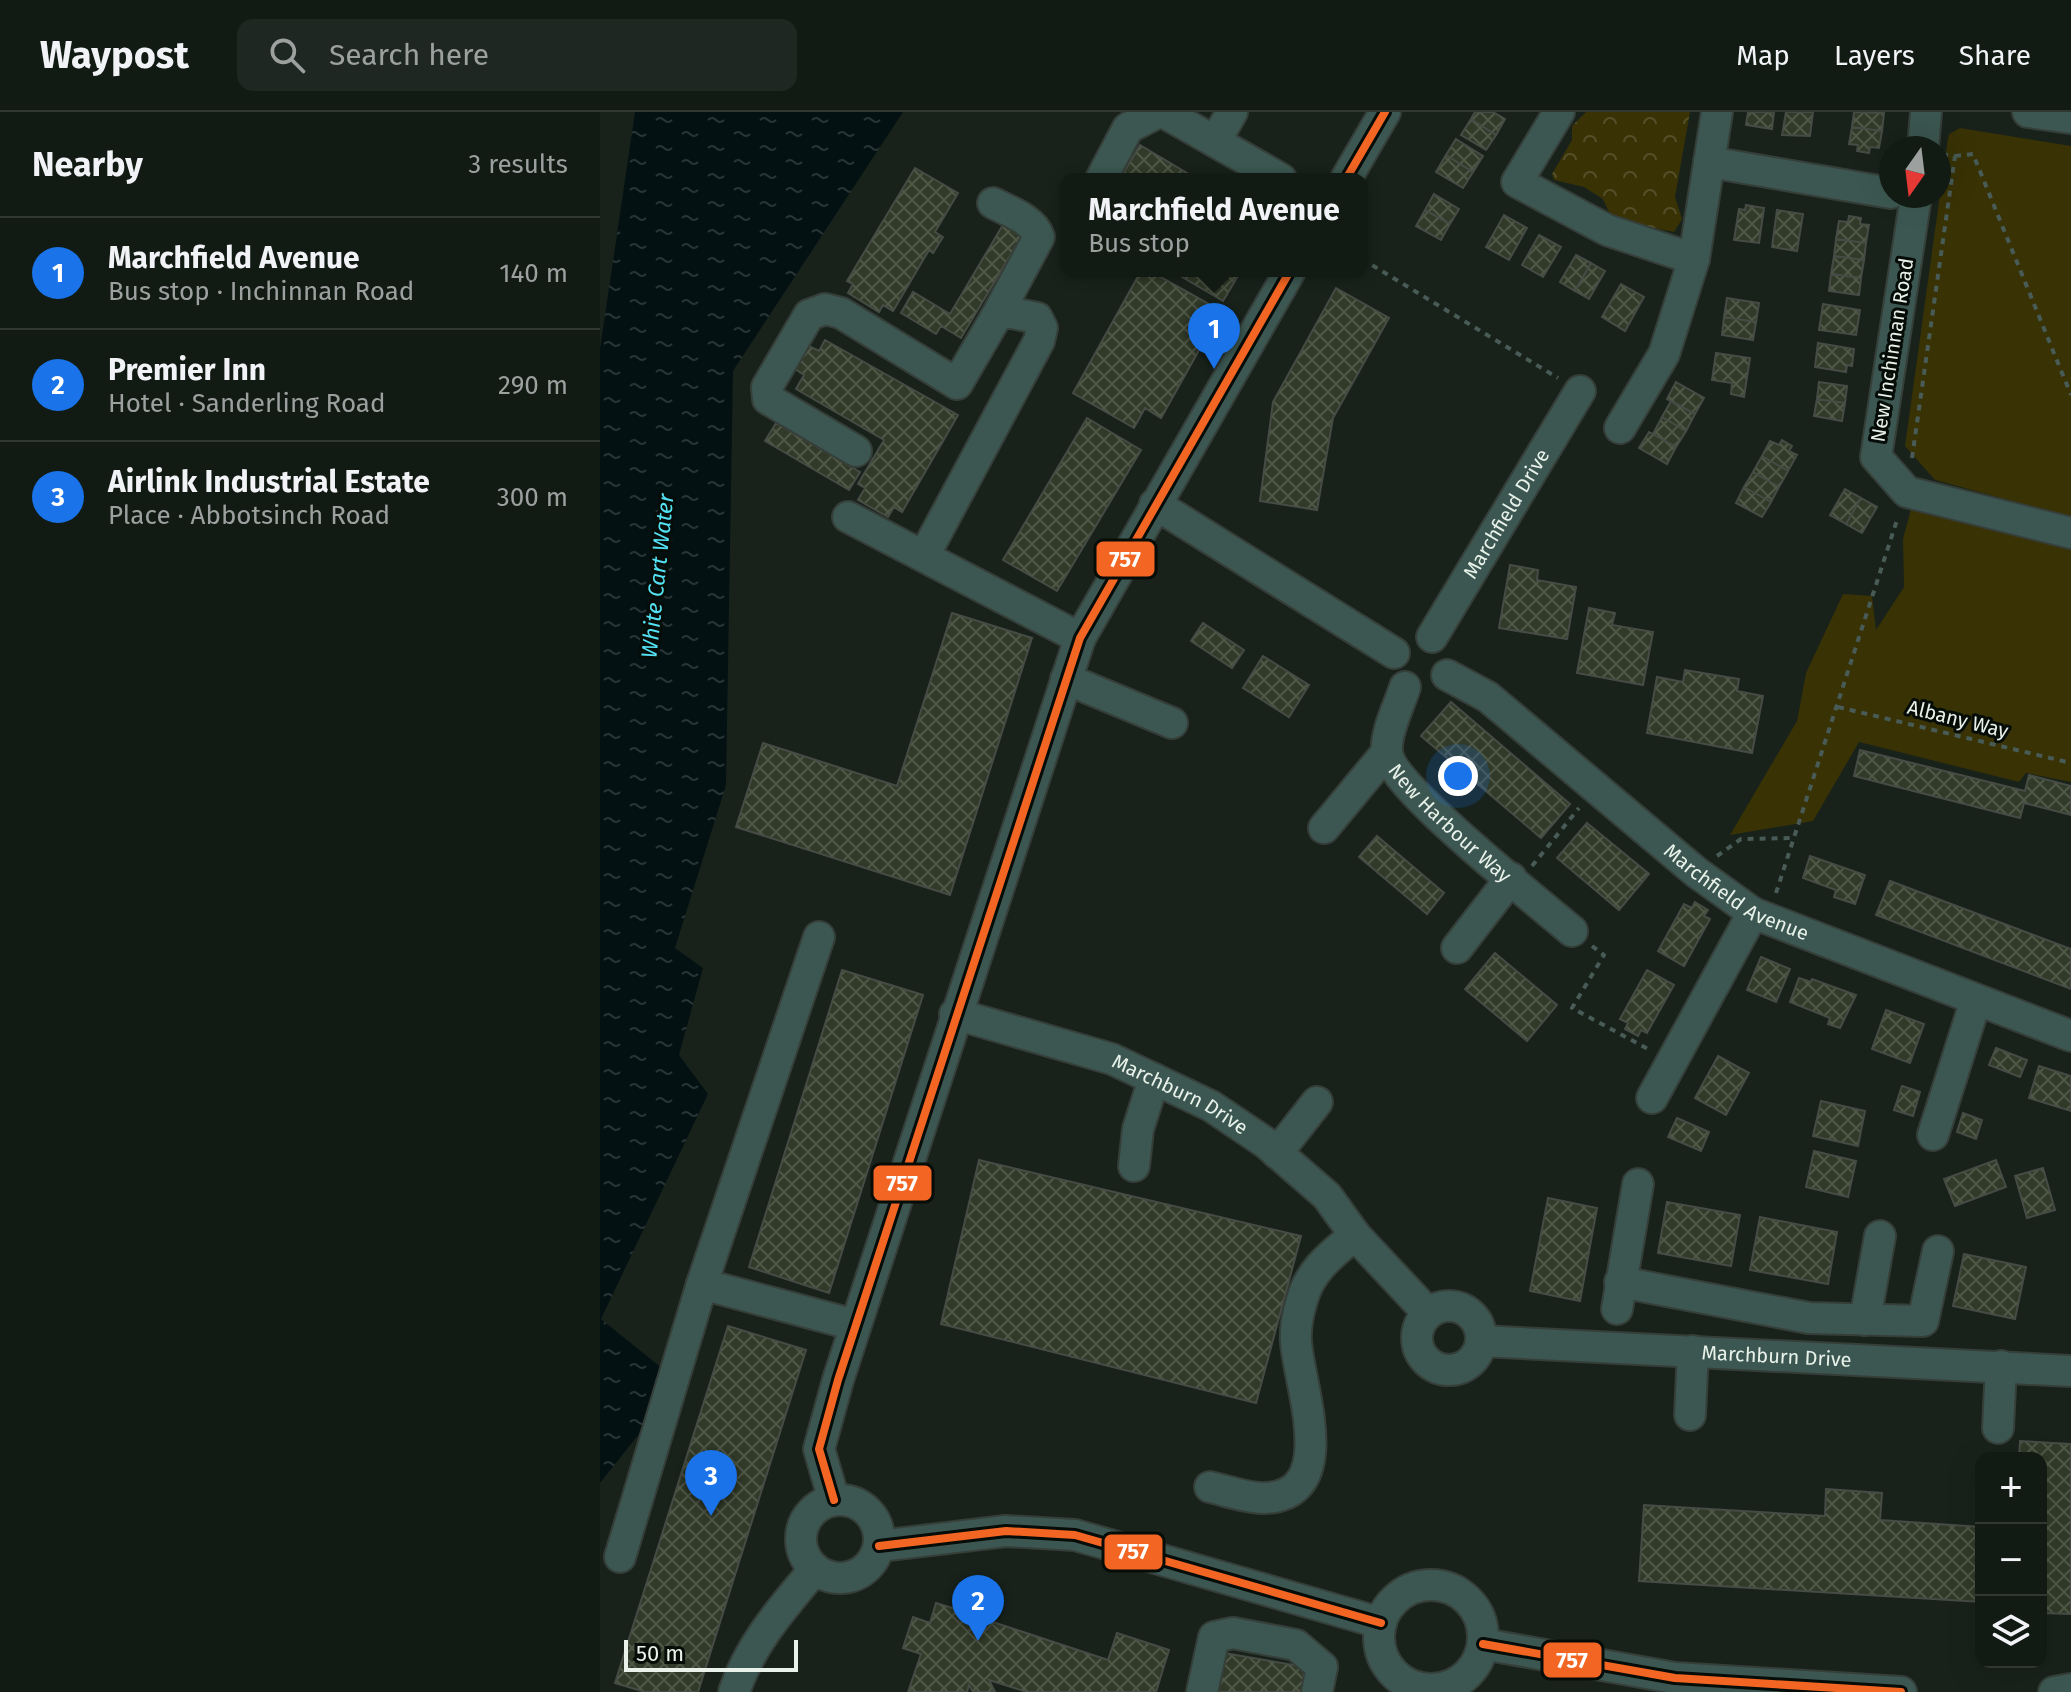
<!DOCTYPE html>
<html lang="en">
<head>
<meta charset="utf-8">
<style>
  body { margin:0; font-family:"Fira Sans",sans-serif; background:#1f2722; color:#f1f3f6 }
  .controls { position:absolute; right:24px; bottom:24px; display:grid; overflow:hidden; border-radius:16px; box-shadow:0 8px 32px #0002 }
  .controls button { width:72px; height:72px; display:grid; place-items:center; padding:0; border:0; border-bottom:2px solid #313834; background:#121a14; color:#f1f3f6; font:40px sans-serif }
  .compass { position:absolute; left:1279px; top:24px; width:72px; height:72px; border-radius:50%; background:#121a14; box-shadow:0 8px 32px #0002; rotate:194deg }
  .scale { position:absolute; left:24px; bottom:20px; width:174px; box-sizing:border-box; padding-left:8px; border:4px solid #e8f2ea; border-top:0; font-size:22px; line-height:28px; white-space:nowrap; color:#e8f2ea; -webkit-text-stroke:6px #060c07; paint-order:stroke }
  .you { position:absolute; left:858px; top:664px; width:28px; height:28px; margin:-20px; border:6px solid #fff; border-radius:50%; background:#1a73e8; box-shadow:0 0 0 12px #1a73e833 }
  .badge { display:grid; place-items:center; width:52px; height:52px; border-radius:50%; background:#1a73e8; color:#fff; font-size:26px; font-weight:700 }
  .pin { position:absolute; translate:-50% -66px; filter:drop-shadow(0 2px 4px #0008) }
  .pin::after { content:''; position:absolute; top:42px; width:28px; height:24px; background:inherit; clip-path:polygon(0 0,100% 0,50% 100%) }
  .popup { position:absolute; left:460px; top:61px; width:308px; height:104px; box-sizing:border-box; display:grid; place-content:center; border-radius:16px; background:#121a14; filter:drop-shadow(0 2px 6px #0005); font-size:26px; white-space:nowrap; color:#9ca1a0 }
  .popup b { font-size:30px; color:#f1f3f6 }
  .popup::after { content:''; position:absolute; left:50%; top:100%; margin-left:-16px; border:16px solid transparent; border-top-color:#121a14 }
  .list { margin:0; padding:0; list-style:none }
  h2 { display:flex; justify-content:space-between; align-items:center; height:104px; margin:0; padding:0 32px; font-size:34px }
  h2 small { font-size:26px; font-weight:400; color:#9ca1a0 }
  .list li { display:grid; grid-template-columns:52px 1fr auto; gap:24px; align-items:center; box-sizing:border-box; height:112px; padding:0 32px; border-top:2px solid #313834 }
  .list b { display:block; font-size:30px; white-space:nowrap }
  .list p { margin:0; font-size:26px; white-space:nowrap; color:#9ca1a0 }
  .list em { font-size:26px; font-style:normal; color:#9ca1a0 }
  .icon { flex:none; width:44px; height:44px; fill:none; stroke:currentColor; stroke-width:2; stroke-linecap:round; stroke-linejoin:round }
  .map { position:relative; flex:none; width:1471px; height:1580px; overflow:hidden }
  header { display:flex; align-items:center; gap:48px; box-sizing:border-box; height:112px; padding:0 40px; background:#121a14; border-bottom:2px solid #313834 }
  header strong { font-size:38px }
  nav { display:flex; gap:44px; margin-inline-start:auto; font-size:28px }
  .search { width:560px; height:72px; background:#1f2722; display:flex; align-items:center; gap:20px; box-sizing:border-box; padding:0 28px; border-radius:16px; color:#9ca1a0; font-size:30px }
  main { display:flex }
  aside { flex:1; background:#121a14 }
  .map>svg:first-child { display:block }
</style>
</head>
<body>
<header>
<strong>Waypost</strong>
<div class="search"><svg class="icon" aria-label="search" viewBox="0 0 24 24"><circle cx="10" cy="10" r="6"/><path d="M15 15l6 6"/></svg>Search here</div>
<nav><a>Map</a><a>Layers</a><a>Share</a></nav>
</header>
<main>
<aside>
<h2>Nearby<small>3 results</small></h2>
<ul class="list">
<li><span class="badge">1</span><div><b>Marchfield Avenue</b><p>Bus stop · Inchinnan Road</p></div><em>140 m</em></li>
<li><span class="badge">2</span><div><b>Premier Inn</b><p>Hotel · Sanderling Road</p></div><em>290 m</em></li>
<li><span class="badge">3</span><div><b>Airlink Industrial Estate</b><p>Place · Abbotsinch Road</p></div><em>300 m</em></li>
</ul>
</aside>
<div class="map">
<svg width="1471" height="1580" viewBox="0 0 1471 1580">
  <defs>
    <pattern id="forest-crowns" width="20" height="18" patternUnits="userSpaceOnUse" patternTransform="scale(2)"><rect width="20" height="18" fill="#383205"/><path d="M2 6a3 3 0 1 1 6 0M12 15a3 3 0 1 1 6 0" fill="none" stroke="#55502a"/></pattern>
    <pattern id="water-ripples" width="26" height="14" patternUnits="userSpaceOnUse" patternTransform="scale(2)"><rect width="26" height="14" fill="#031112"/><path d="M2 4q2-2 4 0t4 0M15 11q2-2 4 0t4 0" fill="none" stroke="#283435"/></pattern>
    <pattern id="building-cross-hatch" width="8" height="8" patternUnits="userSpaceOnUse" patternTransform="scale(2)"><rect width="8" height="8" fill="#313a28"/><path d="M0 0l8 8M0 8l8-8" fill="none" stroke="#4f5747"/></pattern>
  </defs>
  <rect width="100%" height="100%" fill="#18221b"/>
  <path fill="#383205" d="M1360 16 1471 34V405L1335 368 1305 334 1347 32 1349 22Z
    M1311 397 1471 437V670L1426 661 1419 670 1259 630 1213 709 1130 723 1197 609 1206 561 1243 482 1272 484 1276 518 1304 475 1303 427Z"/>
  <path fill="url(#forest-crowns)" d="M986 0H1090L1075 85 1082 107 1074 120 1019 109 1009 100 1003 87 984 75 954 68 952 62 972 28V14Z"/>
  <path fill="url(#water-ripples)" d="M35 0H303L133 259 126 673 75 836 103 856 79 943 108 982 1 1207 63 1257 39 1322 0 1371V237Z"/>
  <path fill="url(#building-cross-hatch)" stroke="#464c45" stroke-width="2" d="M875 0H893L905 7 896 23 871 7Z
    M1148 0H1174L1172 17 1146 13Z
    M1186 0H1213L1210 24 1182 23Z
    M1254 0 1284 1 1282 19 1252 15Z
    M871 7 896 23 886 38 861 23Z
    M1252 15 1282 19 1279 36 1270 35 1269 41 1257 39 1258 33 1249 32Z
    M856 27 883 44 873 60 846 43Z
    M540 33 597 67H520Z
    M846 43 873 60 863 76 836 60Z
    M315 56 358 81 335 120 343 125 333 141 329 138 293 199 283 193 279 200 248 181 253 172 247 169Z
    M834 82 859 97 850 112 825 98Z
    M1146 93 1164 96 1159 131 1134 128 1139 97 1145 98Z
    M825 98 850 112 841 128 816 114Z
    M1177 98 1203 102 1197 139 1172 135Z
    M904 103 927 116 909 148 886 135Z
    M1249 104 1261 106 1260 112 1269 113 1266 131 1236 127 1239 109 1248 110Z
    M407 106 426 117 361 226 341 214 336 222 301 201 313 180 350 202Z
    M939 123 961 135 943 165 922 153Z
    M1236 127 1266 131 1264 148 1234 144Z
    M976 143 991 151 975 179 960 170Z
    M1234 144 1264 148 1261 166 1231 162Z
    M991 151 1005 159 989 187 975 179Z
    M541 159H550L621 199 561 306 545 296 534 316 473 281Z
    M572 159H641L623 189Z
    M1231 162 1261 166 1259 183 1229 179Z
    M1021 172 1044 185 1025 219 1002 205Z
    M736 176 789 206 733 306 717 398 660 389 673 290Z
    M1127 186 1159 191 1156 210 1124 205Z
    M1223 192 1260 198 1256 223 1219 218Z
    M1124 205 1156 210 1153 228 1122 223Z
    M225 228 358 303 302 400 294 395 288 405 258 388 265 376 258 372 284 328 196 277 204 263 195 257 209 234 219 239Z
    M1218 231 1254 237 1252 254 1247 253 1246 260 1215 255Z
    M1116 241 1150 246 1144 285 1131 282 1132 271 1112 268Z
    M1076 270 1104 286 1095 302 1067 287Z
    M1219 270 1247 274 1245 291 1217 287Z
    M1217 287 1245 291 1242 309 1214 304Z
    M1071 289 1095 302 1086 319 1062 305Z
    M1062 305 1086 319 1076 335 1053 322Z
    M487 306 541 338 457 479 403 448Z
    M176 311 260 360 249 378 165 329Z
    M1049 320 1076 335 1067 352 1039 336Z
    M1182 328 1192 334 1189 339 1197 343 1188 359 1162 344 1170 329 1179 333Z
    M1162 344 1188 359 1179 375 1153 360Z
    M1153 360 1179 375 1171 390 1144 375Z
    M1144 375 1171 390 1162 405 1136 391Z
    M1245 377 1261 386 1246 412 1230 403Z
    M1261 386 1277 395 1262 421 1246 412Z
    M910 453 938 458 937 468 976 475 967 527 899 516Z
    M989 496 1015 501 1012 513 1053 520 1043 573 977 561Z
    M352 501 432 526 350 783 136 715 163 631 297 674Z
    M603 511 644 538 632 556 591 529Z
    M663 544 709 573 689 605 643 576Z
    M1085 558 1139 567 1137 579 1163 584 1152 641 1047 621 1057 565 1083 570Z
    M851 590 970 692 941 726 821 624Z
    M1260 638 1425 679 1429 663 1471 674V703L1424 691 1420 706 1254 664Z
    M987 711 1049 762 1019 798 957 746Z
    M777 724 844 781 827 802 759 745Z
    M1210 744 1265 763 1255 792 1234 785 1236 778 1203 766Z
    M1290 769 1471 837V877L1276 803Z
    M1095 790 1108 798 1104 804 1110 807 1084 854 1058 839 1084 792 1092 796Z
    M895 841 957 893 927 929 865 877Z
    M1161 845 1190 857 1176 890 1147 878Z
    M242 858 323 883 229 1181 149 1155Z
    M1047 858 1074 873 1047 921 1041 918 1038 924 1025 917 1028 911 1020 907Z
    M1199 866 1211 870 1212 867 1256 883 1240 916 1228 912 1230 906 1190 890Z
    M1286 898 1324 912 1310 951 1272 937Z
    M1396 936 1427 948 1420 965 1389 953Z
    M1118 944 1149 961 1126 1003 1095 986Z
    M1439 954 1471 964V999L1429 986Z
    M1302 974 1320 980 1313 1004 1294 998Z
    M1221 989 1265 999 1258 1034 1213 1024Z
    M1363 1001 1382 1008 1376 1027 1357 1020Z
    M1077 1006 1109 1020 1101 1039 1068 1025Z
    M1214 1039 1256 1049 1248 1085 1206 1075Z
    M379 1048 701 1124 656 1291 341 1212Z
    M1396 1048 1406 1075 1355 1094 1344 1067Z
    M1443 1056 1455 1098 1427 1106 1415 1064Z
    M948 1086 997 1096 980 1189 930 1179Z
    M1067 1090 1140 1103 1131 1154 1058 1141Z
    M1160 1105 1237 1120 1228 1172 1150 1158Z
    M1364 1142 1426 1155 1415 1207 1353 1194Z
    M128 1214 206 1238 98 1580H45L15 1571Z
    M1420 1329 1471 1332V1502L1441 1501V1346H1419Z
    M1226 1377 1282 1381 1280 1408 1381 1415V1490L1039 1469 1044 1393 1225 1404Z
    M363 1483 391 1492 387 1508 508 1548 517 1521 569 1538 556 1580H427L389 1568 395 1580H373L369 1573 367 1580H308L321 1542 303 1536 313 1505 330 1511 336 1491 359 1498Z
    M624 1541 705 1555 701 1580H618Z"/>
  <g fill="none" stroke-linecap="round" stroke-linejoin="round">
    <g stroke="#363e39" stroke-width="34">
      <g id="minor">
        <path d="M563 0 681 67"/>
        <path d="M959 0 917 70 1007 118 1094 147 1117 0"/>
        <path d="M1428 0 1471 6"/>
        <path d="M616 28 632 0"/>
        <path d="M1323 36 1326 0"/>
        <path d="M1109 50 1291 81"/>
        <path d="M501 67 528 16 559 0"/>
        <path d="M746 67 785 0"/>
        <path d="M1316 84 1276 345 1307 380 1471 421"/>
        <path d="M393 91C408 99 433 107 439 125L396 205"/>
        <path d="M1020 316 1064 242 1094 147"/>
        <path d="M256 339 168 287 167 275 209 203 225 197 241 201 357 272 396 205 407 200 437 206 442 216 439 229 325 442"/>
        <path d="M555 392 794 541"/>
        <path d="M248 405 480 526"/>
        <path id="s1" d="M832 525 980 279"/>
        <path id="s2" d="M847 563 888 585 1096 760 1153 801 1471 924"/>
        <path d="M466 567 572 611"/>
        <path id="s3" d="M805 575C799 594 785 621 787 640 791 674 939 791 972 819"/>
        <path d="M724 716 787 640"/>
        <path d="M857 836 911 766"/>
        <path id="s4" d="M355 902 512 947 611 994 666 1031 727 1084 755 1123 828 1201"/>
        <path d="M1052 986 1153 801"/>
        <path d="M1333 1023 1376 888"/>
        <path d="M677 1041 717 990"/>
        <path d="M534 1054 538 1017 554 967"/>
        <path d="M1020 1170 1209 1206 1323 1209 1338 1139"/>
        <path d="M102 1172 255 1213"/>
        <circle cx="849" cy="1226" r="32"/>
        <path d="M1017 1197 1038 1072"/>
        <path d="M1265 1208 1280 1124"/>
        <path id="s5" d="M881 1229 1471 1259"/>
        <path d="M1090 1303 1093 1239"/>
        <path d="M1398 1316 1401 1254"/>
        <path d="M610 1375C627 1379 647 1386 664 1386 742 1384 699 1274 696 1230 695 1217 698 1201 702 1188 710 1158 733 1141 755 1123"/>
        <path d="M234 1388 219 1337 238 1268 480 526 690 159"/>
        <circle cx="240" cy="1427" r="39"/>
        <path d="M279 1434 406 1419 475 1423 781 1511"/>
        <path d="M20 1445 102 1172 219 825"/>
        <circle cx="831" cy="1525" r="52"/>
        <path d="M883 1532 1075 1566 1301 1580"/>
        <path d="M134 1580C150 1532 183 1495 215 1457"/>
        <path d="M602 1580 614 1525 633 1521 696 1533 722 1555 717 1580"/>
        <path d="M1454 1580 1471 1577"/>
      </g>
    </g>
    <path stroke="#495b56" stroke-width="4" stroke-dasharray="6 6" stroke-linecap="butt" d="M1355 44 1373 42 1471 283
      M762 147 958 266
      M1312 346 1355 44 1345 43
      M1238 595 1471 651
      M1117 744 1141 727 1195 726
      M932 754 979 696
      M1176 781 1298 405
      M992 834 1004 843 972 896 1048 937"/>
    <use href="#minor" stroke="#3c5751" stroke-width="30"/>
    <g stroke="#060c07" stroke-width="14">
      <path id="bus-1" d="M746 67 785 0
        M234 1388 219 1337 238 1268 480 526 690 159
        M279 1434 406 1419 475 1423 781 1511
        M883 1532 1075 1566 1301 1580"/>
    </g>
    <use href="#bus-1" stroke="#f26522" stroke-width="8"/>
  </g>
  <g text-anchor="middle" stroke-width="6" stroke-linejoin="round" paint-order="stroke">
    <g font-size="20" fill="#e8f2ea" stroke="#060c07">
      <text transform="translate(1292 238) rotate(-81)" y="7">New Inchinnan Road</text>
      <text dy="7" stroke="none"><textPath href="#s1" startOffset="144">Marchfield Drive</textPath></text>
      <text transform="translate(1358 607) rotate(14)" y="7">Albany Way</text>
      <text dy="7" stroke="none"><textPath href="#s3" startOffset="164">New Harbour Way</textPath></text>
      <text dy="7" stroke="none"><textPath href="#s2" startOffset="364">Marchfield Avenue</textPath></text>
      <text dy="7" stroke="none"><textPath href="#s4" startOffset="240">Marchburn Drive</textPath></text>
      <text dy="7" stroke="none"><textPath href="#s5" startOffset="296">Marchburn Drive</textPath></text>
    </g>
    <g font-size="22" font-style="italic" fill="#53e2f4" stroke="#060c07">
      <text transform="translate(57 464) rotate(-84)" y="8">White Cart Water</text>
    </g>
  </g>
  <g stroke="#060c07" stroke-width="3">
    <rect x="495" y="428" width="61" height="38" rx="8" fill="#f26522"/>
    <rect x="272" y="1052" width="61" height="38" rx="8" fill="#f26522"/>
    <rect x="503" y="1421" width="61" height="38" rx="8" fill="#f26522"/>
    <rect x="942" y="1529" width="61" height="38" rx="8" fill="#f26522"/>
  </g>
  <g font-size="22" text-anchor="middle" font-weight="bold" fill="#fff">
    <text x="525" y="455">757</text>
    <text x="302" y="1079">757</text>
    <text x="533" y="1447">757</text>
    <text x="972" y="1556">757</text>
  </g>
</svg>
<div class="controls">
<button>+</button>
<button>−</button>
<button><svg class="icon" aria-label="layers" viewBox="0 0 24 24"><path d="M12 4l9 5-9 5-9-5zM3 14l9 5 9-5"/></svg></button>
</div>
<svg class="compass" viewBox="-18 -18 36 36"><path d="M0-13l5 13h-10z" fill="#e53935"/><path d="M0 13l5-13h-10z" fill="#9ca1a0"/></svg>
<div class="scale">50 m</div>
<div class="you"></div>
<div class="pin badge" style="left:614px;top:257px">1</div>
<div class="popup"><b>Marchfield Avenue</b>Bus stop</div>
<div class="pin badge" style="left:378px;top:1529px">2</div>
<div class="pin badge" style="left:111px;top:1404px">3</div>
</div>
</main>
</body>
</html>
